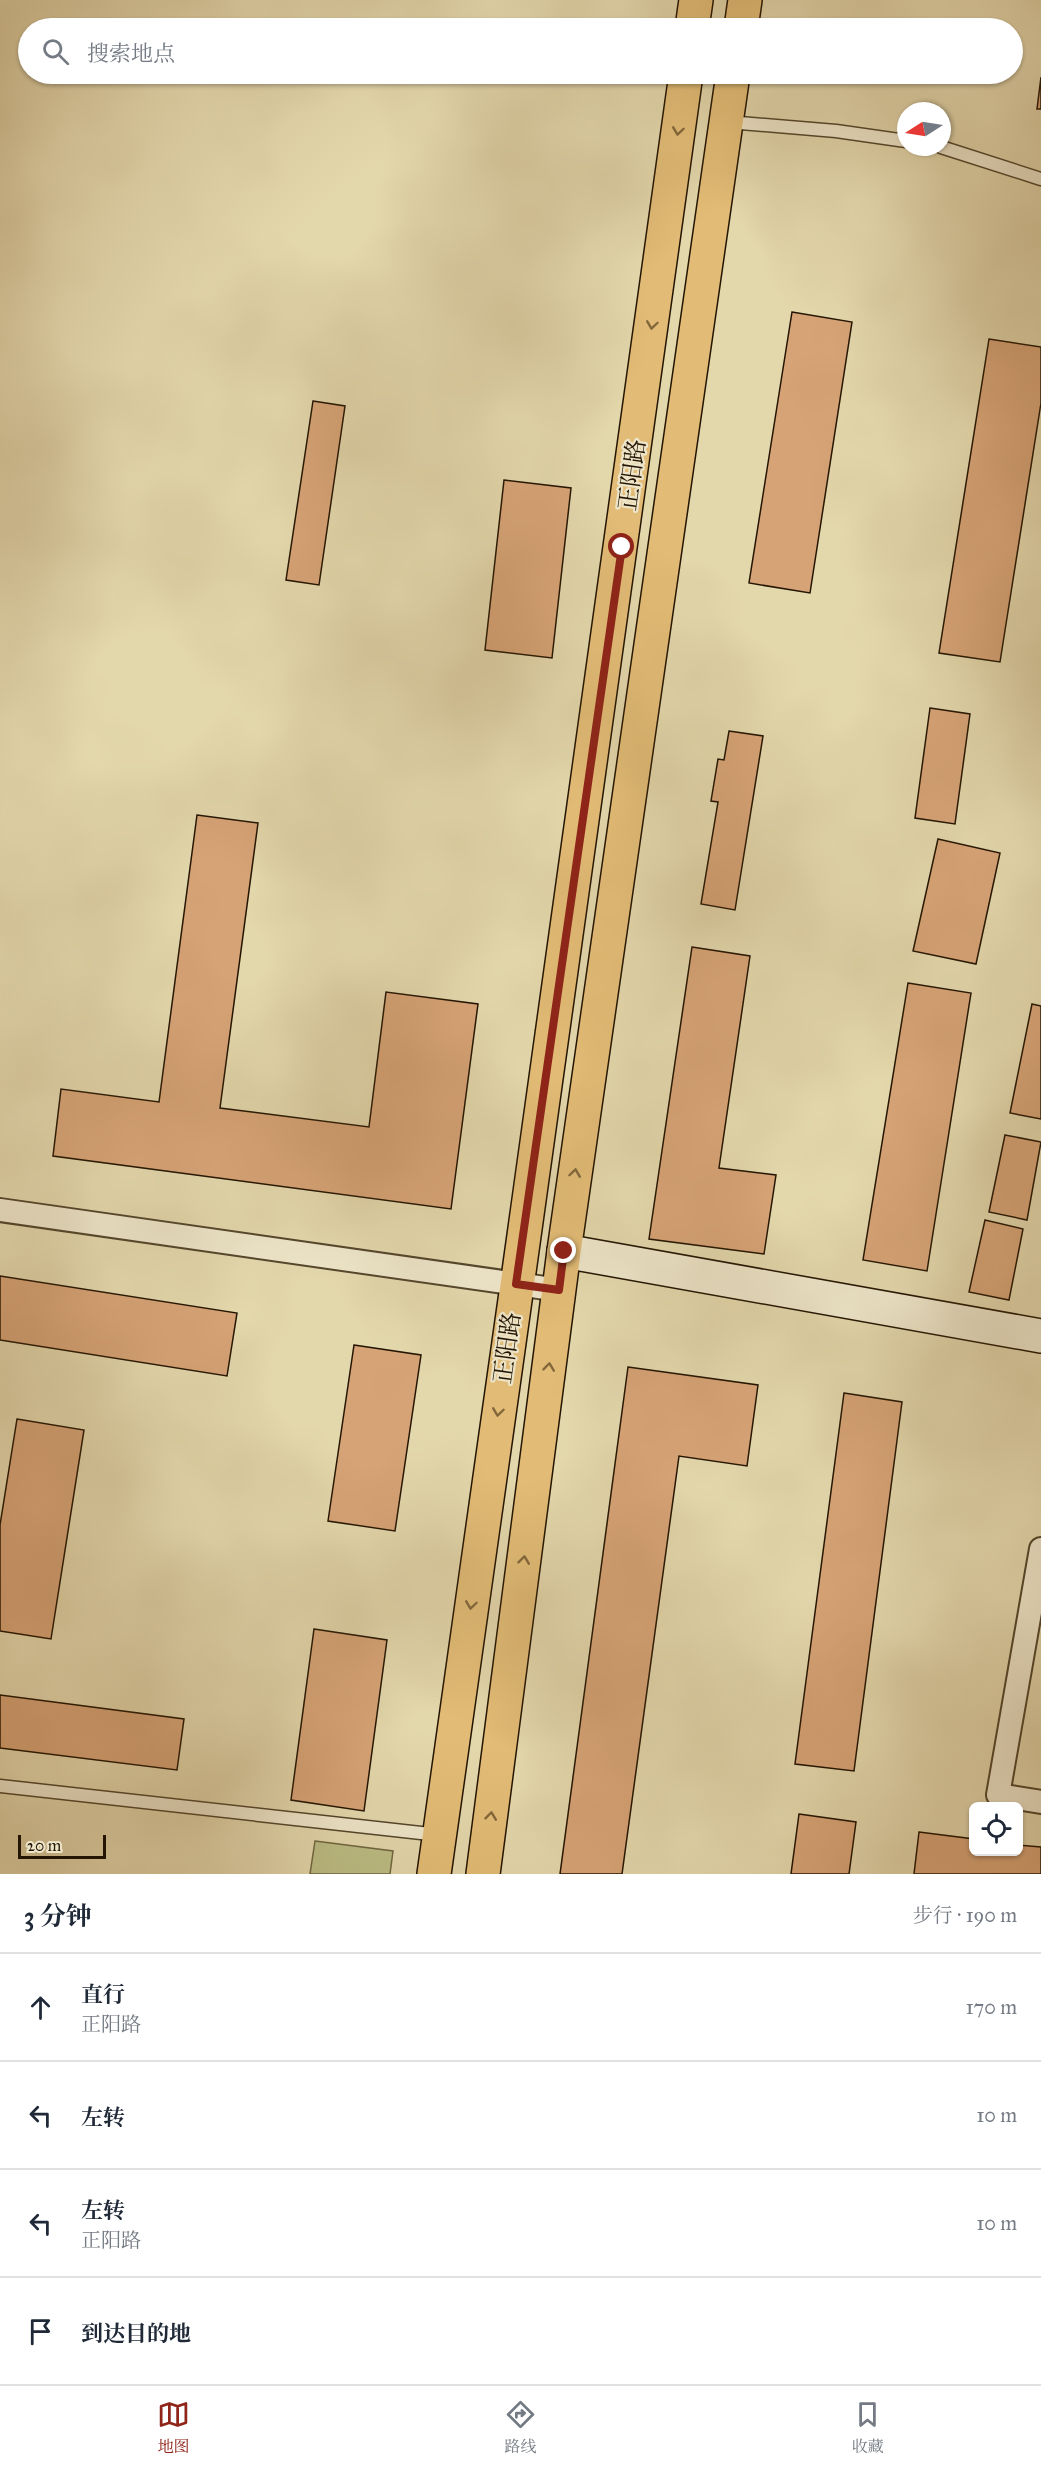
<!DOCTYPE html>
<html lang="zh">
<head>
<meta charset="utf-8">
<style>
  body { margin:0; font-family:"IM FELL Great Primer","Noto Serif SC",serif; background:#f6f6f7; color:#1f2937 }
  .controls { position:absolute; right:18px; bottom:18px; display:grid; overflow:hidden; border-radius:9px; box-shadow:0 2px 4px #0004 }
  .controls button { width:54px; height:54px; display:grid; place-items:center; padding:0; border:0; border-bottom:2px solid #e0e1e3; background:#fff; color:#1f2937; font:30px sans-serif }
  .compass { position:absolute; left:897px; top:102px; width:54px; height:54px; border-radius:50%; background:#fff; box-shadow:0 2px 4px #0004; rotate:258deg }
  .scale { position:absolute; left:18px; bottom:15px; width:88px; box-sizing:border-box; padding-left:6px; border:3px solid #241502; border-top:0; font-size:16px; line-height:21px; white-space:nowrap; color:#241502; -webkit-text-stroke:4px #ede5c9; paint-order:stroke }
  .stop { position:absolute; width:18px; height:18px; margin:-14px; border:4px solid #8f2418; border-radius:50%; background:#fff }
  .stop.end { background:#8f2418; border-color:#fff; box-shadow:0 2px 6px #0008 }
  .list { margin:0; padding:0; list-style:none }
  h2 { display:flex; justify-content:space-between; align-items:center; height:78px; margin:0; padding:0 24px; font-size:26px }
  h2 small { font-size:20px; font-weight:400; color:#747a83 }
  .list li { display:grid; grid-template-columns:39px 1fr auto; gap:18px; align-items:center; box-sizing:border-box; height:108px; padding:0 24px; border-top:2px solid #e0e1e3 }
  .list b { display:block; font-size:22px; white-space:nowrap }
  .list p { margin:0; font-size:20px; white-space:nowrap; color:#747a83 }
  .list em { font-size:20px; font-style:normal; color:#747a83 }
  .icon { flex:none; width:33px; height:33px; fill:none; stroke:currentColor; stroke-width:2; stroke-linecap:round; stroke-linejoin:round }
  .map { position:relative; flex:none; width:1041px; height:1874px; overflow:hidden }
  .search { position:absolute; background:#fff; box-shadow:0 2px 4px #0004; left:18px; right:18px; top:18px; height:66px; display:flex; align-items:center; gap:15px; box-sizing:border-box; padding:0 21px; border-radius:33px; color:#747a83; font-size:22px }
  .sheet { height:510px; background:#fff }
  nav { display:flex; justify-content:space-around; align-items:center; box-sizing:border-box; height:84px; border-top:2px solid #e0e1e3; background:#fff; font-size:16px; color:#747a83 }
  nav a { display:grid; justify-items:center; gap:3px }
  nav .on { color:#8f2418 }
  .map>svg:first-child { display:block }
</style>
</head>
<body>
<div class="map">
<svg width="1041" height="1874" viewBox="0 0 1041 1874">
  <rect width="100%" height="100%" fill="#e3d7ac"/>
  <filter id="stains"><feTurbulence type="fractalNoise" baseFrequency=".00333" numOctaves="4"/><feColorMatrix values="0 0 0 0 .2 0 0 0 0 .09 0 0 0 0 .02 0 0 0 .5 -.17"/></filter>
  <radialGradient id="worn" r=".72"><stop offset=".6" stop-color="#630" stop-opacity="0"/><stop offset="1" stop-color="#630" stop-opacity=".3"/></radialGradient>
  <path fill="#bbbc84" stroke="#706843" stroke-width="1.5" d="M315 1841 393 1851 390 1874H310Z"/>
  <path fill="#d6a376" stroke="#241502" stroke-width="1.5" d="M1041 77V109H1037Z
    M792 312 852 322 810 593 749 583Z
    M989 339 1041 347V403L1000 662 939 653Z
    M313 401 345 406 319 585 286 580Z
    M504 480 571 488 552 658 485 650Z
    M930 708 970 714 955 824 915 818Z
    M729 731 763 736 735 910 701 904 718 802 711 801 718 759 724 760Z
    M197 815 258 823 220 1108 369 1127 386 992 478 1004 451 1209 53 1156 61 1089 159 1102Z
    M938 839 1000 853 976 964 913 951Z
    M692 947 750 956 719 1168 776 1175 764 1254 649 1239Z
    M908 983 971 993 927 1271 863 1260Z
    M1032 1004 1041 1006V1119L1010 1113Z
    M1005 1135 1041 1142 1027 1220 989 1212Z
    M985 1220 1023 1229 1009 1300 969 1292Z
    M0 1276 237 1313 227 1376 0 1340Z
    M354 1345 421 1355 395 1531 328 1521Z
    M628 1367 758 1385 747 1466 679 1456 622 1874H560Z
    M844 1393 902 1402 854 1771 795 1764Z
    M17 1419 84 1430 51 1639 0 1631V1525Z
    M314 1629 387 1640 364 1811 291 1800Z
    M0 1695 184 1719 177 1770 0 1748Z
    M799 1814 856 1822 849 1874H791Z
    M919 1832 974 1839V1852H1018V1845L1041 1847V1874H914Z"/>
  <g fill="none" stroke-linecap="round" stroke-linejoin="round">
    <g stroke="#54462c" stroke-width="15">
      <path id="lane" d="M728 122 836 131 906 141
        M941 147 1041 179
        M0 1786 439 1835"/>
    </g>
    <g stroke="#54462c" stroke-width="26">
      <path id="street" d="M0 1210 559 1290
        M1041 1549 998 1795 1041 1802"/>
    </g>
    <g stroke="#241502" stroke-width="36">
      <path id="secondary" d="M564 1251 1041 1336"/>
    </g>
    <g stroke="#241502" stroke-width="36">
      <path id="primary" d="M692 28 696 0
        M741 28 745 0
        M434 1874C518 1274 605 674 686 74
        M483 1874 564 1251 733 74"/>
    </g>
    <use href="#lane" stroke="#ede5c9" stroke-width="12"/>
    <use href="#street" stroke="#ede5c9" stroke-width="22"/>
    <use href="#secondary" stroke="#ede5c9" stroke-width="33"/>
    <use href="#primary" stroke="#e2bc76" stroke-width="33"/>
  </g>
  <defs><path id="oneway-chevron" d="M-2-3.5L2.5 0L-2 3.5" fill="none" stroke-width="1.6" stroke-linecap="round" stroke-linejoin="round" transform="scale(1.5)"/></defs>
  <g stroke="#83683c">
    <use href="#oneway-chevron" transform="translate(678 131) rotate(98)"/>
    <use href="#oneway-chevron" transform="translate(652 325) rotate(98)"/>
    <use href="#oneway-chevron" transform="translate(575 1173) rotate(-82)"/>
    <use href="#oneway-chevron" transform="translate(549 1367) rotate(-83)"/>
    <use href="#oneway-chevron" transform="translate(498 1412) rotate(98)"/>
    <use href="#oneway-chevron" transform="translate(524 1560) rotate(-83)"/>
    <use href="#oneway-chevron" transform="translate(471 1605) rotate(98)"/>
    <use href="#oneway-chevron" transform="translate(491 1816) rotate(-83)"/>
  </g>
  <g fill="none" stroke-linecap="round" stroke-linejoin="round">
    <path stroke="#8f2418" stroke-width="8" d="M564 1251 559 1290 516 1284 622 547"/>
  </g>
  <g text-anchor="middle" stroke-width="4.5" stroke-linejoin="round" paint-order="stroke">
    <g font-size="24" fill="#241502" stroke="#ede5c9">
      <text transform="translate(632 475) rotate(-82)" y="8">正阳路</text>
      <text transform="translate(507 1348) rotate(-82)" y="8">正阳路</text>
    </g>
  </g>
  <rect width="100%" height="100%" filter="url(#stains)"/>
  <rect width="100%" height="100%" fill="url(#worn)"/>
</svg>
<div class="controls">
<button><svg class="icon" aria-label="locate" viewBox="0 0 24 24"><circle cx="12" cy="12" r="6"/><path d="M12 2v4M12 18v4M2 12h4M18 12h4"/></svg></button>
</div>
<svg class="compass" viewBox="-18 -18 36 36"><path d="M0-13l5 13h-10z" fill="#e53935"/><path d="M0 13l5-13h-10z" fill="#747a83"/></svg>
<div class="scale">20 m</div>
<div class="stop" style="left:622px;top:547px"></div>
<div class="stop end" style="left:564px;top:1251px"></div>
<div class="search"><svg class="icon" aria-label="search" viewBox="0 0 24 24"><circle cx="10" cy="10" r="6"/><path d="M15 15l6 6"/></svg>搜索地点</div>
</div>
<section class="sheet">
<h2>3 分钟<small>步行 · 190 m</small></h2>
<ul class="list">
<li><svg class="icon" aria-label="ahead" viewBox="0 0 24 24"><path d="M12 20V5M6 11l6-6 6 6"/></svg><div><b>直行</b><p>正阳路</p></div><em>170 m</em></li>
<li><svg class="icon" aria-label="left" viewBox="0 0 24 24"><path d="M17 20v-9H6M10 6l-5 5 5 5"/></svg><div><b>左转</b></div><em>10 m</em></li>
<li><svg class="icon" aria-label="left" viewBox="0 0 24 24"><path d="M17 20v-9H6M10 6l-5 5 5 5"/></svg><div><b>左转</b><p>正阳路</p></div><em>10 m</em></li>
<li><svg class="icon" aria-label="arrive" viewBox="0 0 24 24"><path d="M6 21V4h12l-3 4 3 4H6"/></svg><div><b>到达目的地</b></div></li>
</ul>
</section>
<nav>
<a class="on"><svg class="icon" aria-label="map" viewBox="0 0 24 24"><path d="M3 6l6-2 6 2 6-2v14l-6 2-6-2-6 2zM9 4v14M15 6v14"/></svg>地图</a>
<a><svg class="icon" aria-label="directions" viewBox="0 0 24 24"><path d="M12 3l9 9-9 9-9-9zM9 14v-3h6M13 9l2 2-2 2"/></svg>路线</a>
<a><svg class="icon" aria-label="saved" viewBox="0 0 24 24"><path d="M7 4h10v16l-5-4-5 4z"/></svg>收藏</a>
</nav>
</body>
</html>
